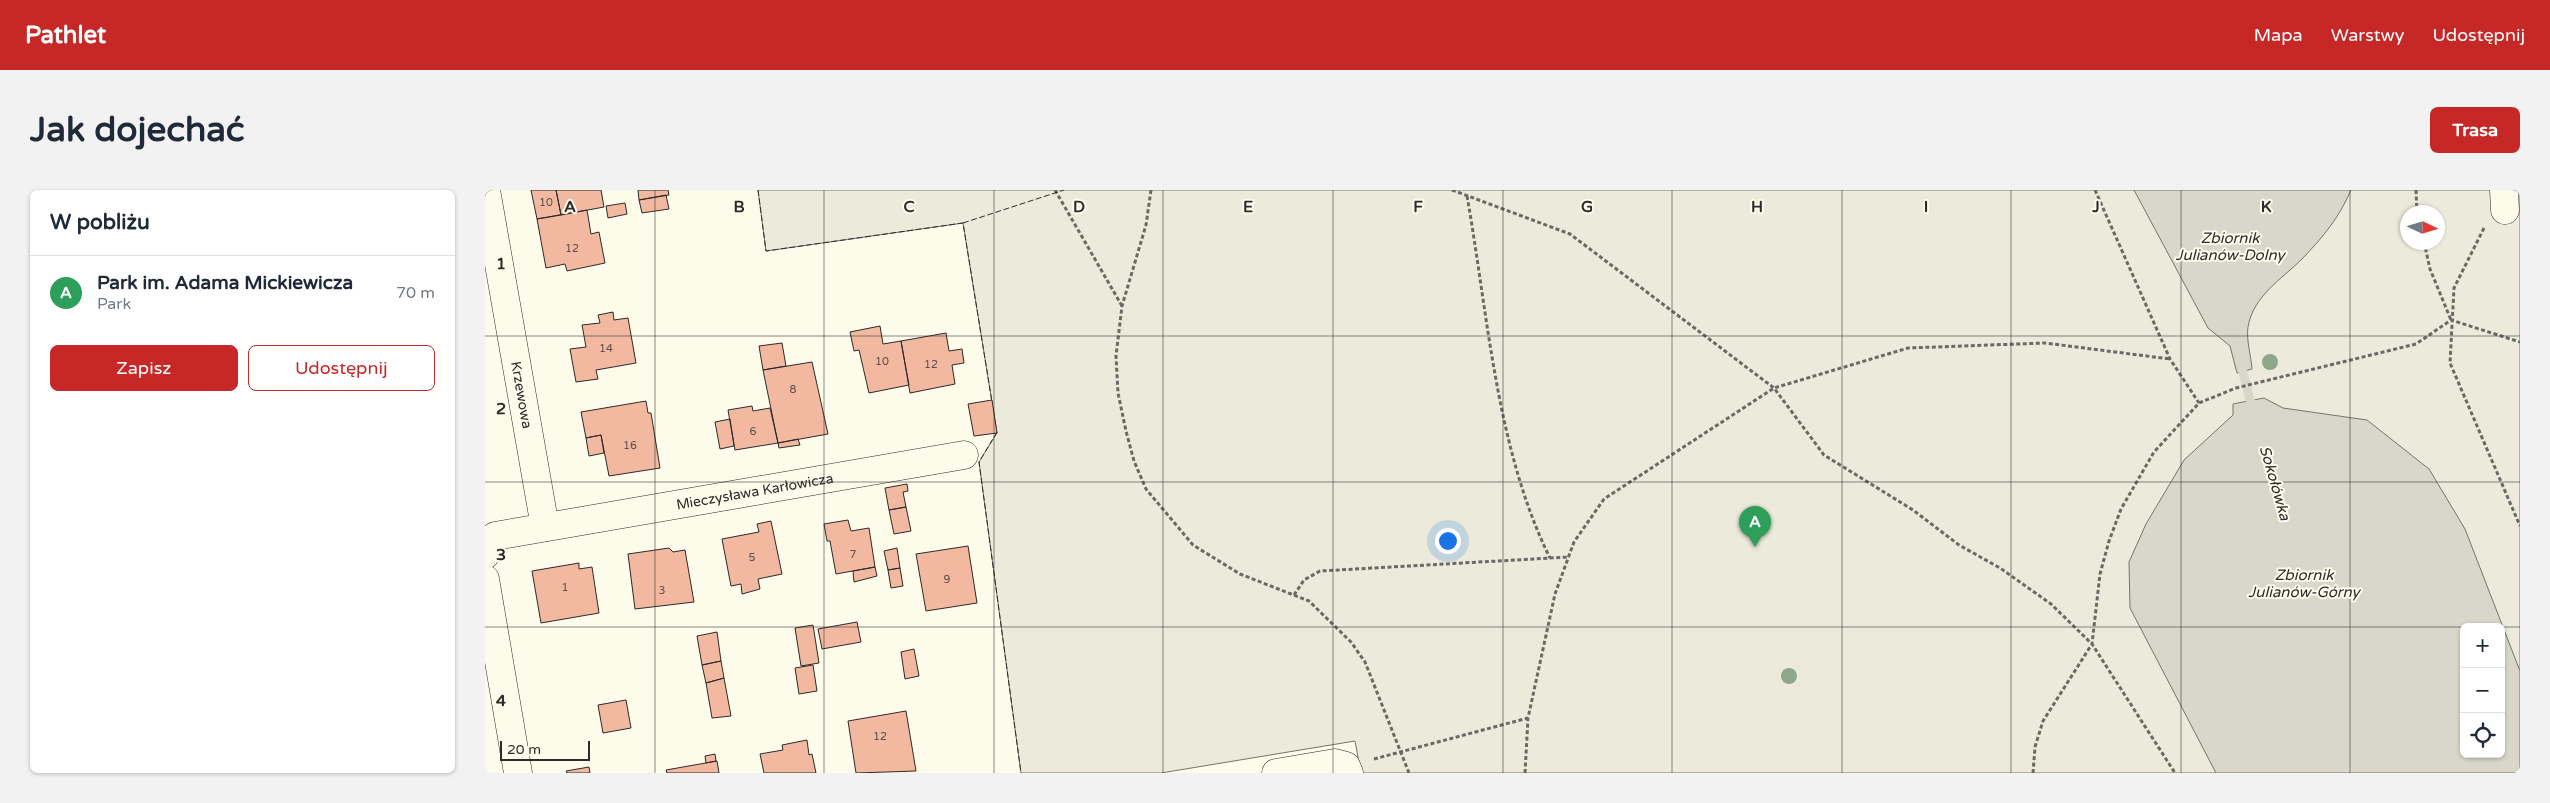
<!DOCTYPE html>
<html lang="pl">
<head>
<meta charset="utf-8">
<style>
  body { margin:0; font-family:"Varela Round",sans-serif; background:#f2f2f3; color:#1f2937 }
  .controls { position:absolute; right:15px; bottom:15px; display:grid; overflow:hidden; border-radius:8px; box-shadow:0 1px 4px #0004 }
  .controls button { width:45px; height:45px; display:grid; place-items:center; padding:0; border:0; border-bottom:1px solid #e0e1e3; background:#fff; color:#1f2937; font:25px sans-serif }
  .compass { position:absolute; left:1915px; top:15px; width:45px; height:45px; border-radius:50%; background:#fff; box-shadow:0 1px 4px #0004; rotate:94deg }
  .scale { position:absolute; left:15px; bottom:12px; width:90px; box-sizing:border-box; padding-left:5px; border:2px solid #2b2b2b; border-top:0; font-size:14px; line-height:18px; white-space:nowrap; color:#2b2b2b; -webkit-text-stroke:4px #fdfbea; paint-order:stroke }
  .you { position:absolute; left:962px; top:350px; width:18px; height:18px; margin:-12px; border:4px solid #fff; border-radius:50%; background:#1a73e8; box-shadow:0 0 0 8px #1a73e833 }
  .badge { display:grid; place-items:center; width:32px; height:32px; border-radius:50%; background:#c62828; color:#fff; font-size:16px; font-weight:700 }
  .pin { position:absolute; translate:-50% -41px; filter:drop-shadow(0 1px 2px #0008) }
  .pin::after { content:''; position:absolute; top:26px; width:18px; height:15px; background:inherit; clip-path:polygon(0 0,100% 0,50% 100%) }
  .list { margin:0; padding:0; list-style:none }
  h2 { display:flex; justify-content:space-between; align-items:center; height:65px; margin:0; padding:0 20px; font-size:21px }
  h2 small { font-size:16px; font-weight:400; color:#747a83 }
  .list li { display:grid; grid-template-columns:32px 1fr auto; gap:15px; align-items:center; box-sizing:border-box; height:75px; padding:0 20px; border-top:1px solid #e0e1e3 }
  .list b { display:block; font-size:19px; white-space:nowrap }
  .list p { margin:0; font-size:16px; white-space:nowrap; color:#747a83 }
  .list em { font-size:16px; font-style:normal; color:#747a83 }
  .actions { display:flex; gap:10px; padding:15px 20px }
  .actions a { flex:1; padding:11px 0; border:1px solid #c62828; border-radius:8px; text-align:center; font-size:18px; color:#c62828 }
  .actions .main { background:#c62828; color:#fff }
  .icon { flex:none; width:28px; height:28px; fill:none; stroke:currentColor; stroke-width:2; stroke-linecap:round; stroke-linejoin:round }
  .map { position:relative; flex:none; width:2035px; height:583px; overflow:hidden; border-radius:8px }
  header { display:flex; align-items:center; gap:30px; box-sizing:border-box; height:70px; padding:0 25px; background:#c62828; color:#fff }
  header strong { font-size:24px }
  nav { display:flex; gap:28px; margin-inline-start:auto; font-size:18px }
  .intro { display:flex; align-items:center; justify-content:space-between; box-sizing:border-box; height:120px; padding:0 30px }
  h1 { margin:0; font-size:35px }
  .button { padding:12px 22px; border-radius:8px; background:#c62828; color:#fff; font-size:18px; font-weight:700 }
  main { display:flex; gap:30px; padding:0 30px }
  aside { flex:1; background:#fff; border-radius:8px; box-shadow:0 1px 4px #0004 }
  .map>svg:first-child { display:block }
</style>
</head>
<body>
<header>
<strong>Pathlet</strong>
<nav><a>Mapa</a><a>Warstwy</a><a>Udostępnij</a></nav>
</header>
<div class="intro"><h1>Jak dojechać</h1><a class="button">Trasa</a></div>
<main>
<aside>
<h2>W pobliżu<small></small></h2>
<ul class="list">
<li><span class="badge" style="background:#2e9e5b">A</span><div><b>Park im. Adama Mickiewicza</b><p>Park</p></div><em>70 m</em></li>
</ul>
<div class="actions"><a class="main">Zapisz</a><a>Udostępnij</a></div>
</aside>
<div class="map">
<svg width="2035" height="583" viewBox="0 0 2035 583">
  <rect width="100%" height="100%" fill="#fdfbea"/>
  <path fill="#ecebdb" stroke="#74746e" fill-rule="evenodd" d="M273 0H2035V583H876L870 551 676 583H536L494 272 512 243 478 33 281 61ZM1922 22H1952V52H1922ZM1979 437H2016V564H1979Z"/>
  <path fill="#d8d7c9" stroke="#74746e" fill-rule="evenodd" d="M1649 0H1866C1854 28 1838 47 1817 69 1797 89 1768 106 1763 137 1761 149 1766 166 1767 179L1752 183 1745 156 1723 138Z
    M1779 208 1798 218 1882 230 1944 279 1980 339 2035 481V583H1731L1645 418 1644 372 1661 334 1699 270 1748 225V214ZM1979 437H2016V564H1979Z"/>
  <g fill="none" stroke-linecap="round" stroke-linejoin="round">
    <path stroke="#d8d7c9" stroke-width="9" d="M1755 171 1768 221"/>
  </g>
  <path fill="#f2b8a0" stroke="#2b2b2b" d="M46 0H71L76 25 52 29Z
    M71 0H116L119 17 76 25Z
    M153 0H183L184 5 154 10Z
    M181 5 184 19 157 23 154 10Z
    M140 13 142 24 123 28 121 16Z
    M102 20 106 44 114 42 120 73 82 81 80 74 61 78 52 29Z
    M128 122 129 130 143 128 151 173 111 180 113 189 91 192 85 159 101 157 97 135 115 133 113 125Z
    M395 136 398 154 416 151 424 195 384 203 374 160 369 161 365 142Z
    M461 143 464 161 477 159 479 173 467 175 470 194 425 203 416 151Z
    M297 153 301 176 278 180 274 156Z
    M327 172 343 244 293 253 278 180Z
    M507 210 512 243 489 246 483 214Z
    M161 211 163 223H166L175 278 124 286 116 245 101 248 96 222Z
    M267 216 268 221 285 218 293 253 250 260 243 220Z
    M245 229 249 256 235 259 230 232Z
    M116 245 119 263 104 266 101 248Z
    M313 249 315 255 294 258 293 253Z
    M422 294 423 301 418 302 421 317 404 320 400 298Z
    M421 317 426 341 409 344 404 320Z
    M363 330 366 341 384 338 390 377 351 384 345 351H342L339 334Z
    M286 331 297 384 273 389 275 399 257 404 256 394 246 396 237 349 274 342 272 334Z
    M483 356 492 413 441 421 431 364Z
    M184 358 188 362 200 360 209 412 150 419 143 364Z
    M412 358 415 378 403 380 399 361Z
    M94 373V379L107 377 114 423 56 433 47 381Z
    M390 377 392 386 369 392 368 381Z
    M415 378 418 396 406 398 403 380Z
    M372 432 376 452 337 459 333 439Z
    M328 435 334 473 316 476 310 438Z
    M232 442 236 471 217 475 212 446Z
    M429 459 434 486 420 489 416 462Z
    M236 471 239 488 221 493 217 475Z
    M328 475 332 501 314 504 310 478Z
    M239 488 246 526 227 528 221 493Z
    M141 510 146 538 118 543 113 515Z
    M421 521 431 581 371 583 363 531Z
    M322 550 324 565 327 564 331 583H279L275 564 298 560 297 555Z
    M230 564 231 571 221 573 220 566Z
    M232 571 234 583H182L181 580Z
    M104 577 105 583H82L81 581Z"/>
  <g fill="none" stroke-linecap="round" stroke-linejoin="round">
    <g stroke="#2b2b2b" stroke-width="29">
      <g id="minor">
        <path id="s1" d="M1 0 60 337"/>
        <path d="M2019 0 2020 20"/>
        <path id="s2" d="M0 365 10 346 479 265"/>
        <path d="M0 389 33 583"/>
        <path d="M791 583 850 573 861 576 864 583"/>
      </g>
    </g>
    <path stroke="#6a6964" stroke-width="3" stroke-dasharray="4 2.5" stroke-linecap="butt" d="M570 0 637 116
      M666 0 661 35 637 116 631 166 633 203 641 241 649 271 661 299 708 355 755 384 824 411 866 452 880 472 924 583
      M967 0 1085 44 1289 198 1339 265 1428 320 1474 355 1515 378 1566 414 1607 454 1690 583
      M1610 0 1685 169 1714 213
      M1931 0 1932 22
      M982 6C1003 124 1011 259 1065 368
      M1999 38 1969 98 1965 173 2035 336
      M1939 52 1945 79 1966 130
      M809 405 819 390 835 381 1084 367
      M889 569 1043 528
      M1040 583 1043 528 1070 404 1089 352 1119 309 1289 198 1423 158 1560 153 1685 169
      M1548 583 1550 557 1558 531 1607 454 1615 384 1624 351 1636 319 1669 262 1714 213 1751 198 1931 154 1966 130 2035 152"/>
    <use href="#minor" stroke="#fdfbea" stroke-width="28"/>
    <path stroke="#2b2b2b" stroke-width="1" stroke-dasharray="6 2.5" stroke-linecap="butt" d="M273 0 281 61 478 33 507 212
      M478 33 579 0
      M512 242 494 272 536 583"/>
  </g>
  <g fill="#8ea78a">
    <circle cx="1785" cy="172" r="8"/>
    <circle cx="1304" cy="486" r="8"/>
  </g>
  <path fill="none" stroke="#2b2b2b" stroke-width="1" stroke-opacity="0.55" d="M170 0V583M339 0V583M509 0V583M678 0V583M848 0V583M1018 0V583M1187 0V583M1357 0V583M1526 0V583M1696 0V583M1865 0V583M0 146H2035M0 292H2035M0 437H1979M2016 437H2035"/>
  <g text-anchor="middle" stroke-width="4" stroke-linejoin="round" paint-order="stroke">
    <g font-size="11" fill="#5d4e48">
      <text x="61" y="16">10</text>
      <text x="87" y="62">12</text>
      <text x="121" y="162">14</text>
      <text x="397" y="175">10</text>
      <text x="446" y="178">12</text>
      <text x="308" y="203">8</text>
      <text x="268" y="245">6</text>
      <text x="145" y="259">16</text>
      <text x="368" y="368">7</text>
      <text x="267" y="371">5</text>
      <text x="462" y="393">9</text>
      <text x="80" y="401">1</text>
      <text x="177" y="404">3</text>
      <text x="395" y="550">12</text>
    </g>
    <g font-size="14" fill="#2b2b2b" stroke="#fdfbea">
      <text dy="5" stroke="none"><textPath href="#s1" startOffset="208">Krzewowa</textPath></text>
      <text dy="5" stroke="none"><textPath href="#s2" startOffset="285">Mieczysława Karłowicza</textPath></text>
    </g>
    <g font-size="15" font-style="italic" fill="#2b2b2b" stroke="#fdfbea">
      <text x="1745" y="53">Zbiornik<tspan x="1745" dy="17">Julianów-Dolny</tspan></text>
      <text transform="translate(1790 293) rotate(74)" y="5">Sokołówka</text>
      <text x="1819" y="390">Zbiornik<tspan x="1819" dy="17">Julianów-Górny</tspan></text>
    </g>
  </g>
  <g font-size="16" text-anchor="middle" font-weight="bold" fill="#2b2b2b" stroke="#fdfbea" stroke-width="4" stroke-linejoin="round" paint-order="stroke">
    <text x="85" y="22">A</text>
    <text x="254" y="22">B</text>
    <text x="424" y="22">C</text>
    <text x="594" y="22">D</text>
    <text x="763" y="22">E</text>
    <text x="933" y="22">F</text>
    <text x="1102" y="22">G</text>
    <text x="1272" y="22">H</text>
    <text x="1441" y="22">I</text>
    <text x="1611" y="22">J</text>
    <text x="1781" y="22">K</text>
    <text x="16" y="79">1</text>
    <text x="16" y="224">2</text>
    <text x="16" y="370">3</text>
    <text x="16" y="516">4</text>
  </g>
</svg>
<div class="controls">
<button>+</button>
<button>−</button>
<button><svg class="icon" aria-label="locate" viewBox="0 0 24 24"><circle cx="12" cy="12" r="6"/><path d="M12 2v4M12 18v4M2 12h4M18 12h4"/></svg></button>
</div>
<svg class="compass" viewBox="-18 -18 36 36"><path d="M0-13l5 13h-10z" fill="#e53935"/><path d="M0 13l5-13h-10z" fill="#747a83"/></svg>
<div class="scale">20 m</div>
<div class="you"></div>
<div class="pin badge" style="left:1270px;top:357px;background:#2e9e5b">A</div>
</div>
</main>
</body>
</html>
